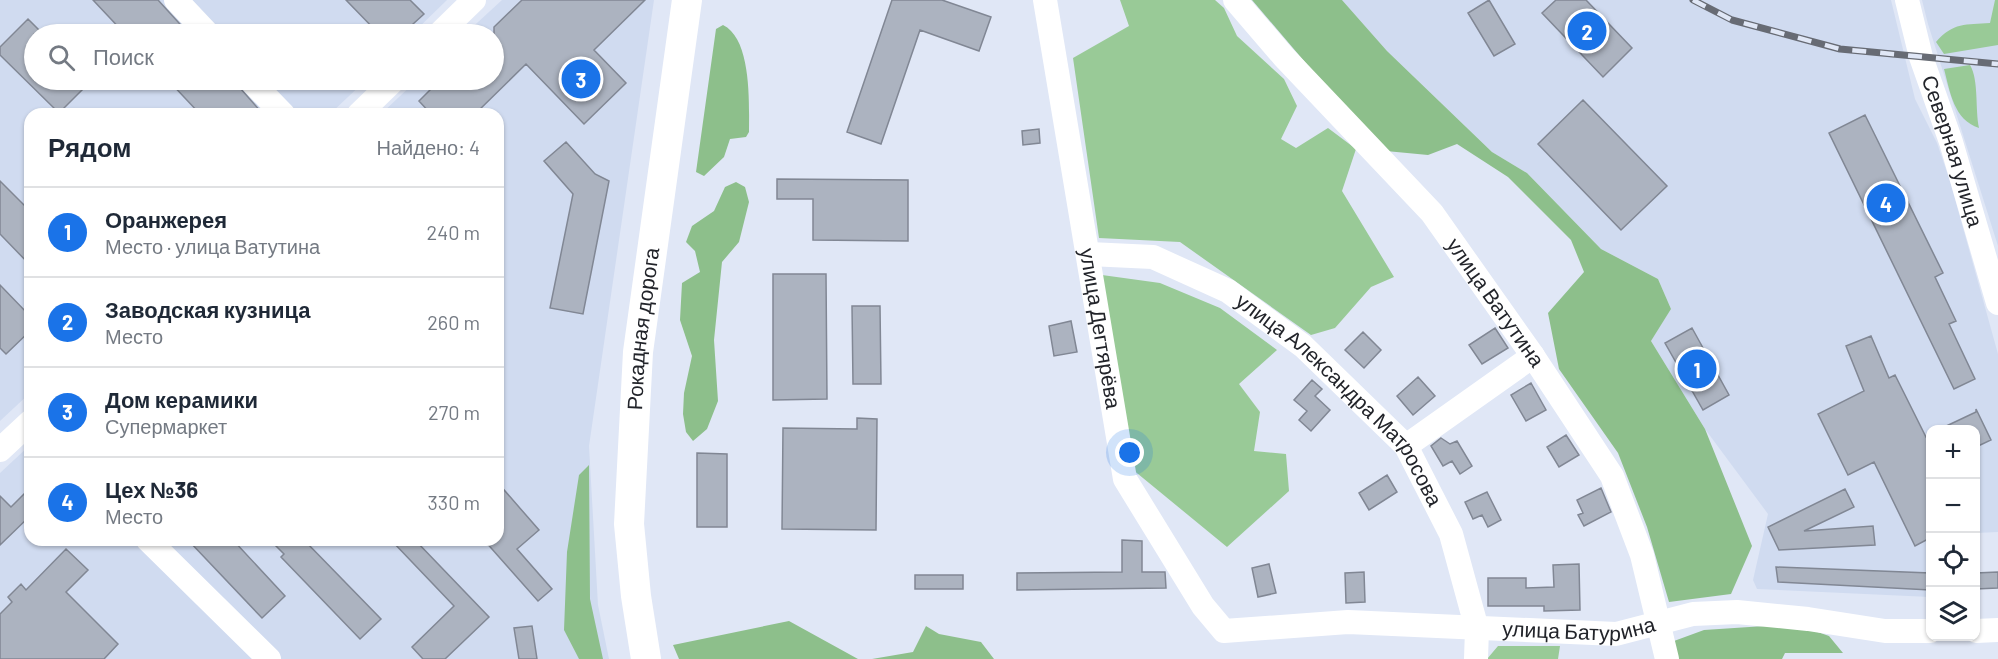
<!DOCTYPE html>
<html lang="ru">
<head>
<meta charset="utf-8">
<style>
  body { margin:0; font-family:Barlow,sans-serif; background:#f2f2f3; color:#1f2937 }
  .controls { position:absolute; right:18px; bottom:18px; display:grid; overflow:hidden; border-radius:12px; box-shadow:0 2px 4px #0004 }
  .controls button { width:54px; height:54px; display:grid; place-items:center; padding:0; border:0; border-bottom:2px solid #e0e1e3; background:#fff; color:#1f2937; font:30px sans-serif }
  .you { position:absolute; left:1130px; top:453px; width:21px; height:21px; margin:-15px; border:4px solid #fff; border-radius:50%; background:#1a73e8; box-shadow:0 0 0 9px #1a73e833 }
  .badge { display:grid; place-items:center; width:39px; height:39px; border-radius:50%; background:#1a73e8; color:#fff; font-size:20px; font-weight:700 }
  .pin { position:absolute; translate:-50% -50%; border:3px solid #fff; box-shadow:0 2px 6px #0006 }
  .list { margin:0; padding:0; list-style:none }
  h2 { display:flex; justify-content:space-between; align-items:center; height:78px; margin:0; padding:0 24px; font-size:26px }
  h2 small { font-size:20px; font-weight:400; color:#747a83 }
  .list li { display:grid; grid-template-columns:39px 1fr auto; gap:18px; align-items:center; box-sizing:border-box; height:90px; padding:0 24px; border-top:2px solid #e0e1e3 }
  .list b { display:block; font-size:22px; white-space:nowrap }
  .list p { margin:0; font-size:20px; white-space:nowrap; color:#747a83 }
  .list em { font-size:20px; font-style:normal; color:#747a83 }
  .icon { flex:none; width:33px; height:33px; fill:none; stroke:currentColor; stroke-width:2; stroke-linecap:round; stroke-linejoin:round }
  .map { position:relative; flex:none; width:1998px; height:659px; overflow:hidden }
  .search { position:absolute; background:#fff; box-shadow:0 2px 4px #0004; left:24px; top:24px; width:480px; height:66px; display:flex; align-items:center; gap:15px; box-sizing:border-box; padding:0 21px; border-radius:33px; color:#747a83; font-size:22px }
  .panel { position:absolute; background:#fff; box-shadow:0 2px 4px #0004; left:24px; top:108px; width:480px; height:438px; border-radius:18px }
  .map>svg:first-child { display:block }
</style>
</head>
<body>
<div class="map">
<svg width="1998" height="659" viewBox="0 0 1998 659">
  <rect width="100%" height="100%" fill="#e0e7f6"/>
  <path fill="#d0dbf0" d="M0 0H447L412 34H34V80H366L330 114H30V393L0 421Z
    M502 0H654L589 446 598 605 609 659H0V473L30 445V540H498V114H381L417 80H494V34H465Z
    M1342 0H1891L1915 99 1937 143 1950 181 1998 354V532L1976 533V430H1930V597L1757 589 1753 580 1768 514 1705 429 1651 341 1671 309 1658 279 1601 249 1527 173 1492 152 1387 51Z
    M1922 0H1998V246L1928 24Z"/>
  <path fill="#99ca97" d="M1120 0H1215L1224 8 1237 36 1284 79 1297 106 1281 139 1296 148 1328 128 1356 149 1342 191 1394 277 1371 287 1335 328 1311 335 1180 242 1099 238 1073 58 1129 26Z
    M1995 0H1998V45L1944 54 1936 42C1953 22 1966 25 1990 23Z
    M1970 65C1979 80 1975 109 1979 128 1954 120 1950 92 1944 69Z
    M1102 275 1160 283 1220 308 1277 350 1239 384 1260 412 1254 451 1286 454 1289 491 1227 547 1132 469Z
    M1498 646H1560L1558 659H1487Z"/>
  <path fill="#8dbf8b" d="M1252 0H1342L1387 51 1492 152 1527 173 1601 249 1658 279 1671 309 1651 341 1705 429 1752 546 1731 594 1669 602 1647 527 1618 453 1559 369 1548 313 1584 272 1571 240 1508 177 1457 144 1428 155 1386 151 1327 88Z
    M723 25C752 39 749 104 749 132L746 137 730 139 724 157 704 176 696 172 716 29Z
    M736 182 745 187 749 202 739 242 722 262 714 340 718 401 707 429 693 441 686 432 683 414 684 393 692 356 680 320 682 283 700 272 695 251 686 242 692 226 714 211 725 187Z
    M589 465 590 599 603 659H579L564 630 567 552 579 475Z
    M789 621 858 659H679L673 645Z
    M1795 624 1829 636 1843 653H1785L1782 659H1678L1674 641 1704 630Z
    M926 626 939 634 981 642 994 659H872L913 652Z"/>
  <path fill="#acb3c0" stroke="#818794" stroke-width="1.5" d="M93 0H158L189 34H125Z
    M346 0H410L424 14 402 34H379Z
    M522 0H645L594 50 626 83 584 124 526 64 475 114H431L419 101 440 80H494V27Z
    M892 0H942L991 17 979 51 920 30 881 144 847 132Z
    M1489 0 1515 44 1494 56 1468 13Z
    M1556 0H1586L1632 48 1603 77 1542 13Z
    M28 19 43 34H34V80H92L59 113 0 55V47Z
    M168 80H233L263 114H200Z
    M1583 100 1667 186 1621 230 1538 144Z
    M1865 115 1943 273 1935 277 1956 321 1949 324 1975 379 1954 389 1829 133Z
    M1039 129 1040 143 1023 145 1022 131Z
    M566 142 595 174 609 181 583 314 550 308 573 194 544 161Z
    M777 179 908 180V241L813 240V199H777Z
    M0 181 30 211V265L0 234Z
    M773 274H826L827 399 773 400Z
    M0 285 30 316V331L6 354 0 348Z
    M852 306H880L881 384H853Z
    M1071 321 1077 352 1054 356 1049 326Z
    M1495 328 1508 348 1482 364 1469 345Z
    M1692 328 1729 395 1703 410 1665 343Z
    M1363 332 1381 350 1364 368 1345 350Z
    M1871 336 1889 378 1895 375 1926 437 1930 434V538L1915 546 1874 462 1848 475 1818 414 1864 391 1846 346Z
    M1418 377 1435 396 1413 415 1397 396Z
    M1312 380 1322 389 1315 396 1330 410 1311 431 1299 420 1307 411 1294 400Z
    M1531 383 1546 410 1526 421 1511 395Z
    M1976 409 1991 440 1976 447V429H1940L1976 412Z
    M857 418 877 419 876 530 782 529 783 428 857 429Z
    M1566 435 1579 455 1559 467 1547 447Z
    M1441 438 1450 444 1457 441 1472 466 1460 474 1452 461 1443 466 1431 446Z
    M697 453 727 454V527H697Z
    M1387 475 1397 492 1369 510 1359 493Z
    M498 483 539 530 517 549 552 589 538 601 484 540H498Z
    M30 488V516L0 545V496L11 507Z
    M1601 488 1611 512 1584 526 1578 515 1583 513 1577 500Z
    M1845 489 1854 507 1804 531 1873 526 1875 545 1779 550 1768 527Z
    M1487 492 1501 520 1488 527 1482 515 1473 519 1465 502Z
    M188 540H233L285 596 262 618Z
    M270 540H304L381 619 360 639 281 557 284 554Z
    M391 540H415L489 617 445 659H423L412 647 454 606Z
    M1122 540 1142 541V572H1165L1166 588 1017 590V573L1122 572Z
    M66 549 88 570 66 592 118 644 104 659H0V614L12 602 8 597 21 584 26 590Z
    M1269 564 1276 593 1258 597 1252 568Z
    M1579 564 1580 610 1544 611V606H1488V578H1526V588L1554 587 1553 565Z
    M1776 567 1930 573V590L1778 582Z
    M1364 572 1365 602 1346 603 1345 573Z
    M1998 572V588L1976 589V573Z
    M915 575H963V589H915Z
    M532 626 537 659H519L514 628Z"/>
  <g fill="none" stroke-linecap="round" stroke-linejoin="round">
    <g stroke="#fff" stroke-width="24">
      <path d="M176 0 208 34"/>
      <path id="s1" d="M1045 0 1125 479 1203 606 1224 631 1348 622 1616 634 1693 614 1737 612 1808 619 1885 631H1930"/>
      <path id="s2" d="M1235 0 1284 57 1432 213 1533 356 1612 476 1642 555 1667 659"/>
      <path id="s3" d="M1907 0 1921 57 1951 142 1998 303"/>
      <path d="M439 34 474 0"/>
      <path d="M250 80 283 114"/>
      <path d="M359 114 394 80"/>
      <path id="s4" d="M1089 254 1153 257 1228 291 1303 346 1406 446 1451 534 1477 629 1476 659"/>
      <path d="M1406 446 1533 356"/>
      <path d="M0 450 30 422"/>
      <path d="M148 540 269 659"/>
      <path d="M1976 631 1998 630"/>
    </g>
    <path stroke="#fff" stroke-width="30" id="s5" d="M646 659 636 596 629 524 638 352 687 0"/>
    <g stroke="#676b74" stroke-width="7">
      <path id="rail" d="M1693 0 1732 20 1840 49 1998 64"/>
    </g>
    <use href="#rail" stroke="#e0e7f6" stroke-width="4.5" stroke-dasharray="14" stroke-linecap="butt"/>
  </g>
  <g text-anchor="middle" stroke-width="5" stroke-linejoin="round" paint-order="stroke">
    <g font-size="21" fill="#22242a" stroke="#e0e7f6">
      <text dy="7" stroke="none"><textPath href="#s3" startOffset="158">Северная улица</textPath></text>
      <text dy="7" stroke="none"><textPath href="#s2" startOffset="400">улица Ватутина</textPath></text>
      <text dy="7" stroke="none"><textPath href="#s5" startOffset="332">Рокадная дорога</textPath></text>
      <text dy="7" stroke="none"><textPath href="#s1" startOffset="333">улица Дегтярёва</textPath></text>
      <text dy="7" stroke="none"><textPath href="#s4" startOffset="304">улица Александра Матросова</textPath></text>
      <text dy="7" stroke="none"><textPath href="#s1" startOffset="1023">улица Батурина</textPath></text>
    </g>
  </g>
</svg>
<div class="controls">
<button>+</button>
<button>−</button>
<button><svg class="icon" aria-label="locate" viewBox="0 0 24 24"><circle cx="12" cy="12" r="6"/><path d="M12 2v4M12 18v4M2 12h4M18 12h4"/></svg></button>
<button><svg class="icon" aria-label="layers" viewBox="0 0 24 24"><path d="M12 4l9 5-9 5-9-5zM3 14l9 5 9-5"/></svg></button>
</div>
<div class="you"></div>
<div class="pin badge" style="left:1697px;top:369px">1</div>
<div class="pin badge" style="left:1587px;top:31px">2</div>
<div class="pin badge" style="left:581px;top:79px">3</div>
<div class="pin badge" style="left:1886px;top:203px">4</div>
<div class="search"><svg class="icon" aria-label="search" viewBox="0 0 24 24"><circle cx="10" cy="10" r="6"/><path d="M15 15l6 6"/></svg>Поиск</div>
<section class="panel">
<h2>Рядом<small>Найдено: 4</small></h2>
<ul class="list">
<li><span class="badge">1</span><div><b>Оранжерея</b><p>Место · улица Ватутина</p></div><em>240 m</em></li>
<li><span class="badge">2</span><div><b>Заводская кузница</b><p>Место</p></div><em>260 m</em></li>
<li><span class="badge">3</span><div><b>Дом керамики</b><p>Супермаркет</p></div><em>270 m</em></li>
<li><span class="badge">4</span><div><b>Цех №36</b><p>Место</p></div><em>330 m</em></li>
</ul>
</section>
</div>
</body>
</html>
